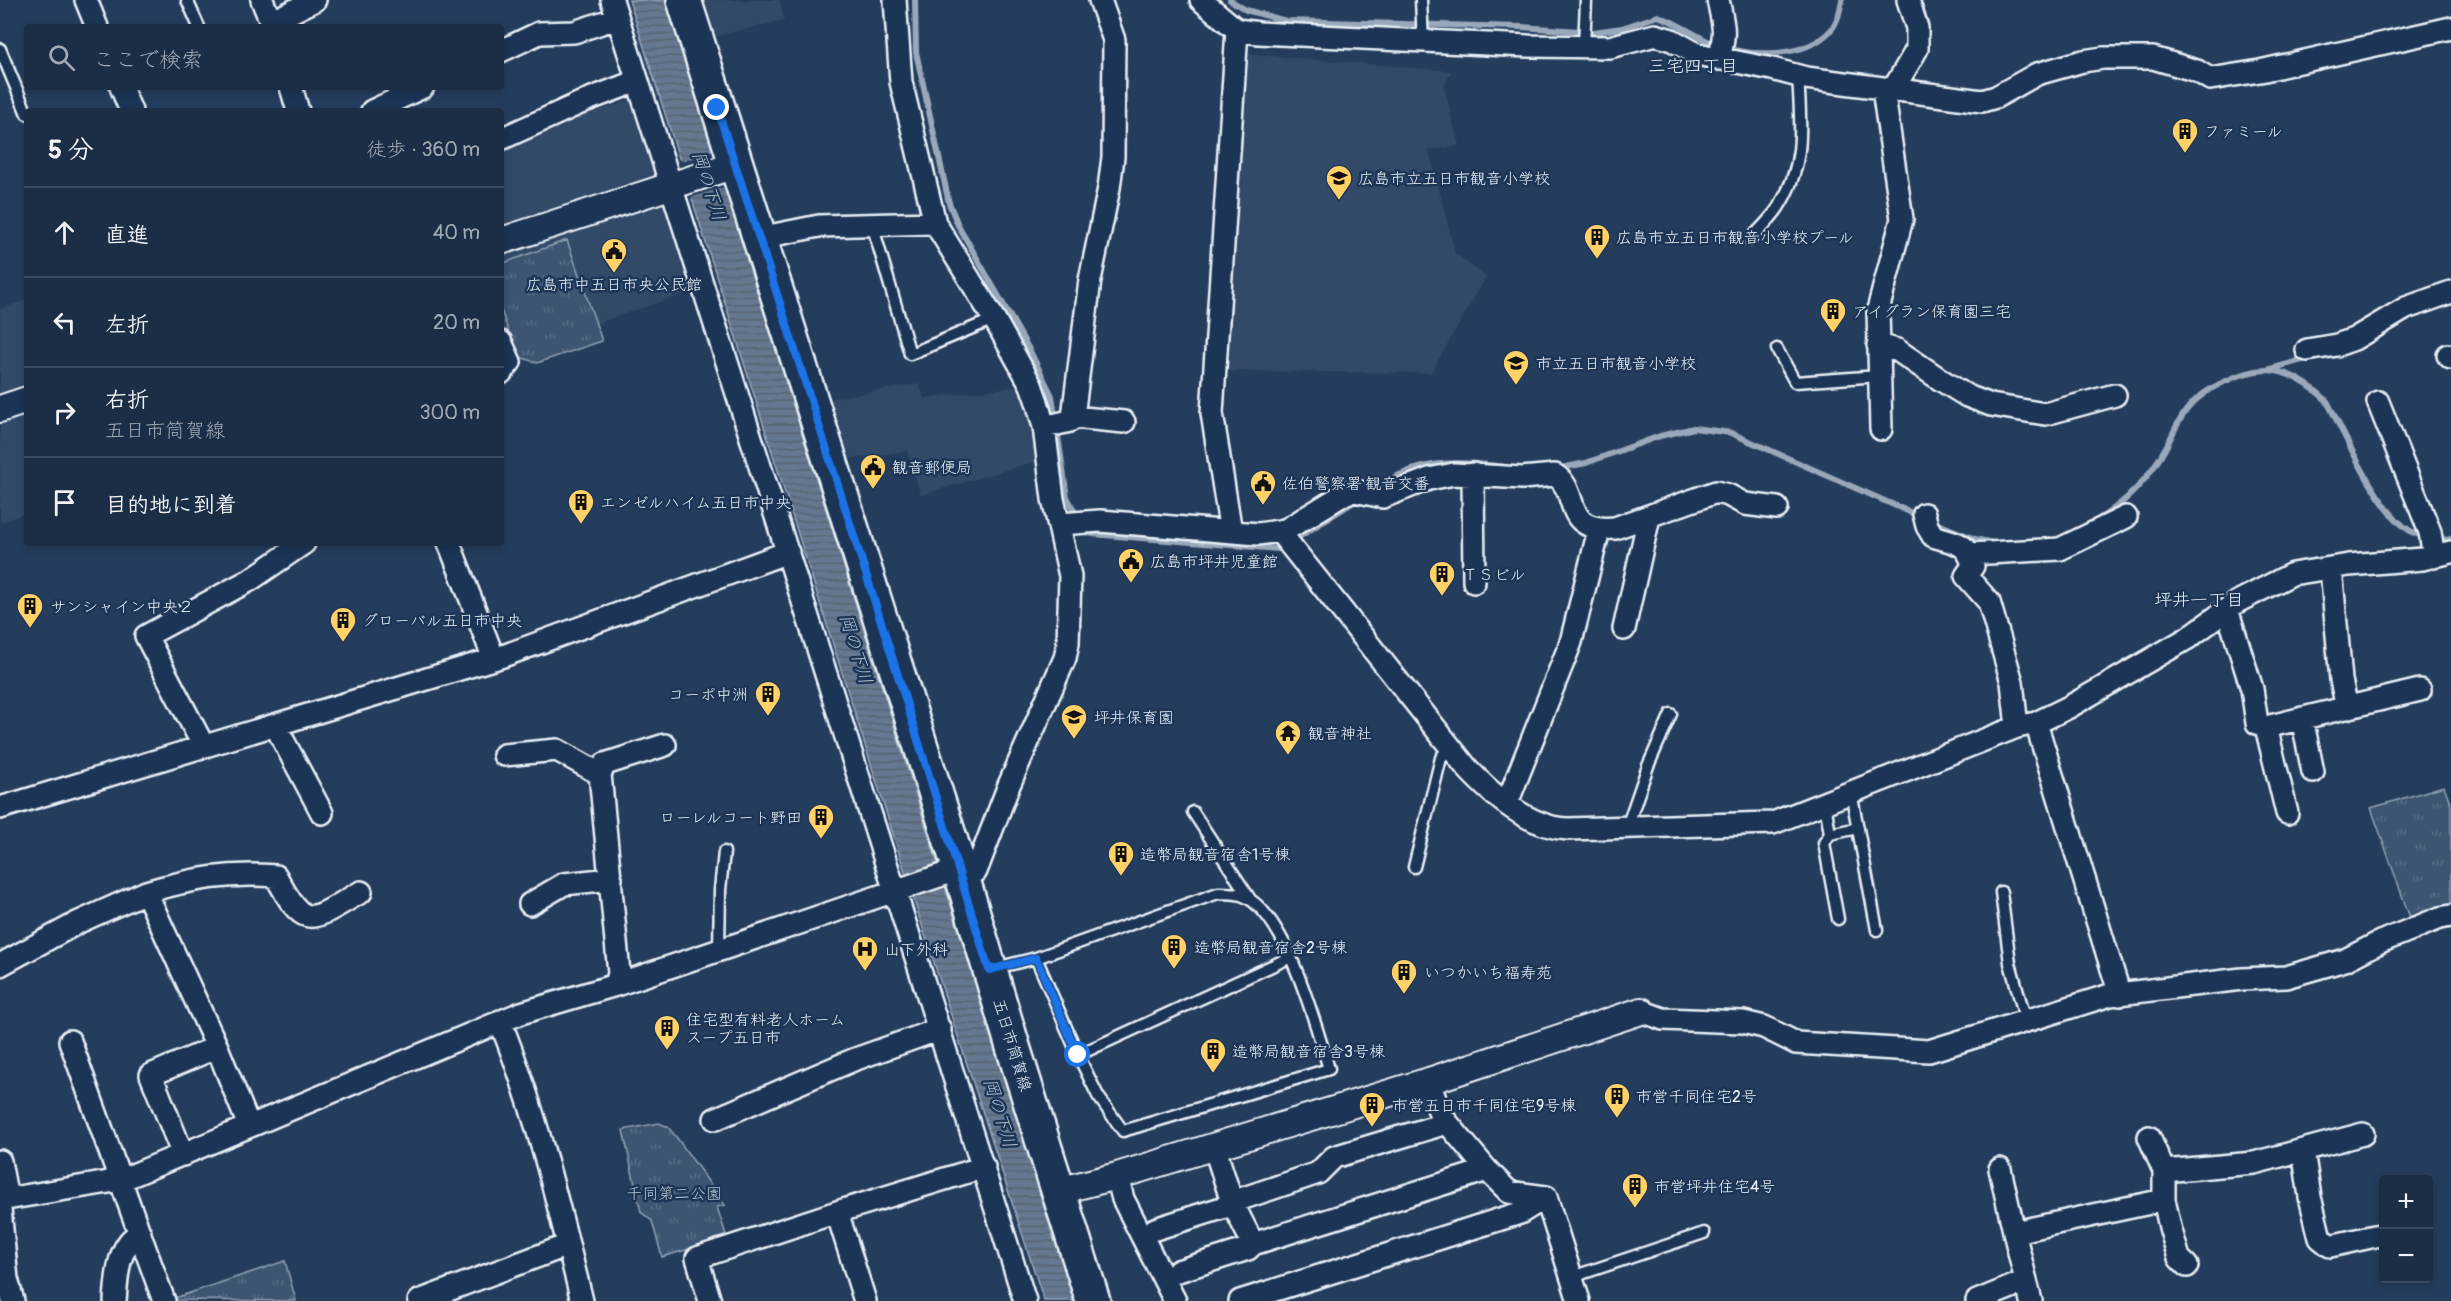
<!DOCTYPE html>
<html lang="ja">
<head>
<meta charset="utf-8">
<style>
  body { margin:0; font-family:Pangolin,"Klee One",sans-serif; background:#293a51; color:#f1f3f6 }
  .controls { position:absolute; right:18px; bottom:18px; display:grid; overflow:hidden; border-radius:6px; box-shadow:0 3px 9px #0003 }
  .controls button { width:54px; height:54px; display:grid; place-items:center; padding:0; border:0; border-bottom:2px solid #3a4a5f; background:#1c2e46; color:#f1f3f6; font:30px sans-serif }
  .stop { position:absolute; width:18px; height:18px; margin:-14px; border:4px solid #1a73e8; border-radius:50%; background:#fff }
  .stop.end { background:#1a73e8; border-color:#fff; box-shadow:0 2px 6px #0008 }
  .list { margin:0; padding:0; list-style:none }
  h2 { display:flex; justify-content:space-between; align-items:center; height:78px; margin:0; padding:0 24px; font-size:26px }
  h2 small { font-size:20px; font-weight:400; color:#a0a8b3 }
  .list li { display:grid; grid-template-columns:39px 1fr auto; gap:18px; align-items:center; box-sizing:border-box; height:90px; padding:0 24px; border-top:2px solid #3a4a5f }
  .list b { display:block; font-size:22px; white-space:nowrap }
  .list p { margin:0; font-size:20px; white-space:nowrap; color:#a0a8b3 }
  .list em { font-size:20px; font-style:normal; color:#a0a8b3 }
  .icon { flex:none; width:33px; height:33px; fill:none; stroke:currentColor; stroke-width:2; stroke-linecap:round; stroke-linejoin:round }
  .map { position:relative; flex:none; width:2451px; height:1301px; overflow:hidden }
  .search { position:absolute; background:#1c2e46; box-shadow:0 3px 9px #0003; left:24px; top:24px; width:480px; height:66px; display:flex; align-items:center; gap:15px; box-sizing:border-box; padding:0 21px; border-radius:6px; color:#a0a8b3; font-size:22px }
  .panel { position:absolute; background:#1c2e46; box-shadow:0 3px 9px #0003; left:24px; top:108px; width:480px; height:438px; border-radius:6px }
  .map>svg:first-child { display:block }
</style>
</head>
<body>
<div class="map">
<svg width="2451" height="1301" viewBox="0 0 2451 1301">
  <defs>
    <pattern id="park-tufts" width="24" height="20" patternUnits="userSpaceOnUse" patternTransform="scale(1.5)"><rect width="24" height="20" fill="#3e5472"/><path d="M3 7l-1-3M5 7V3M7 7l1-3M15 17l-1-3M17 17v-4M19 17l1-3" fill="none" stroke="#5a6d87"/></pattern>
    <pattern id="water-rules" width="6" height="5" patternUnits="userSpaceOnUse" patternTransform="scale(1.5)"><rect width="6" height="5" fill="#657890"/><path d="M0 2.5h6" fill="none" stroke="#576270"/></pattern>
  </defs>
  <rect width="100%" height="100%" fill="#253d5d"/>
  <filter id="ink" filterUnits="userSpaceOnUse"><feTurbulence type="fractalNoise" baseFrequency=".0167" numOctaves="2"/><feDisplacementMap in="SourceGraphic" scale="12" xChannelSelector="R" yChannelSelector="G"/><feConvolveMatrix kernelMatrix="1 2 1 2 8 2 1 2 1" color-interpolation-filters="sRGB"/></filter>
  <g filter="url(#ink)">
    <path fill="#334a68" d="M705 0H780L784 20 716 36Z
      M1248 54 1451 71 1444 87 1459 146 1429 150 1455 253 1486 277 1431 373 1223 371Z
      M631 100 696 290 501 355V143Z
      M27 300V513L0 522V309Z
      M919 384 924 398 1022 386 1032 409 1040 460 921 495 907 451 848 459 828 399Z"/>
    <path fill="url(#park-tufts)" stroke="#93a2b5" stroke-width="1.5" d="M567 240 602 341 537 363 517 356 501 310V264Z
      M2444 786 2451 805V907L2414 917 2409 915 2371 808Z
      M659 1123 668 1127 677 1138 725 1205 717 1207 727 1238 662 1257 652 1221 641 1212 623 1130Z
      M285 1261 296 1301 169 1300Z"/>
    <path fill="url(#water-rules)" stroke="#99a8ba" stroke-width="1.5" d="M629 0H665C804 433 936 869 1079 1301H1044L926 938Z"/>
    <path fill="#253d5d" d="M715 146 729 190 720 188 693 197 689 202 676 159 683 161 709 153Z"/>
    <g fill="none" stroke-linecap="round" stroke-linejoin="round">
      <path stroke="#99a8ba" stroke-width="6" d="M915 0 916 52 949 203 958 225 1031 353 1052 396 1067 497 1078 518
        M1230 0 1246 10 1286 21 1521 27 1594 32 1622 28 1658 16C1679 23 1696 37 1717 45 1750 57 1805 59 1831 30 1838 22 1840 10 1842 0
        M2267 370 2309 358
        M1556 469 1586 463 1660 436 1694 428 1731 433 1921 517
        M1374 489C1421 458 1453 461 1507 467
        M2097 520C2127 502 2150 477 2166 447 2173 434 2179 418 2189 407 2205 388 2241 371 2266 370 2288 370 2312 386 2327 401 2345 435 2379 514 2412 532 2422 537 2437 538 2448 540L2451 538
        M1933 522 1975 539 1997 544
        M1082 527 1084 531 1092 534 1280 549 1360 498"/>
      <g stroke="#e8f1f8" stroke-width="15">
        <path id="service" d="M187 0 199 27
          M1421 0 1423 41
          M1584 47 1586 0
          M0 49 27 114
          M872 224 910 354 994 319
          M1750 240C1759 230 1770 220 1778 208 1806 165 1801 125 1798 76
          M1777 349 1795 382 1879 376
          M1851 792 1877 930
          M1825 803 1830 834 1824 843 1838 919
          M1193 812 1250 899
          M1627 827 1648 766 1671 714
          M1830 834 1858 828
          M1414 867 1441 758 1449 747
          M2001 892 2010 963 2026 1021
          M719 949 720 890 724 852
          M992 969 1036 958 1218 893C1225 893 1235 893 1241 895 1286 910 1316 1027 1329 1069L1123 1131 1098 1096 1078 1055 1036 958
          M1078 1055 1291 957
          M1572 1277 1704 1233"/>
      </g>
      <g stroke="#e8f1f8" stroke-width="26">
        <path id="minor" d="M86 0 97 27
          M262 0 273 27
          M612 0 1025 1301
          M1201 0 1237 30 1259 33 1528 46 1610 47 1655 35 1672 40 1697 54 1772 69 1806 78 1982 101 1996 97 2037 74 2083 61 2103 58H2153L2197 71 2210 79 2260 71 2451 28
          M1718 0C1724 27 1726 32 1719 59
          M271 22 315 0
          M501 51 539 33 574 32 617 18
          M121 87 131 111
          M291 87 298 111
          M1894 88 1917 49V28L1908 0
          M372 111 423 87
          M501 139 587 100 637 81
          M759 238 819 226 935 223
          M501 342 510 362 501 373
          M1878 345 1897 350 1941 380 1967 396 1991 405 2045 414 2115 395
          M2307 350 2337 345 2354 339 2406 308 2451 292
          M2448 355 2451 358
          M2378 402 2430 532 2434 557
          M1073 417 1124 422
          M1044 427 1070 421 1073 417 1090 280 1109 188 1113 157 1114 40 1100 0
          M1881 429 1878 310 1902 219 1883 89
          M1473 474 1474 582
          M1924 514 1927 526 1933 536C1954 543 1968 541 1973 566L1966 576 1989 602 2012 682 2017 727
          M1060 524 1100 521 1258 534 1279 531 1467 768C1492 795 1528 827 1567 829L1773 823 2017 727 2036 723 2069 707 2188 638 2237 602 2292 574 2349 565 2422 559 2451 552
          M1279 531 1287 529 1346 493 1355 491 1383 497 1429 479 1454 474 1522 478 1555 475C1581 491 1560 533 1615 528L1716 492 1728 495 1745 504 1777 508
          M1231 532 1212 413 1237 30
          M449 543 494 659
          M1970 554 2060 549 2126 517
          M2331 568 2341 680 2347 708
          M2227 609 2252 689 2257 723 2266 727 2420 690
          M1624 629 1649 517
          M2302 718 2313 772
          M2036 723 2120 995
          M275 725 322 813
          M2266 727 2287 813
          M204 747 146 636 250 580 304 543
          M504 755 557 750 600 774
          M1507 803 1571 642 1599 530
          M0 808 503 656 788 552
          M146 892C190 879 230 872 276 876 306 934 311 920 361 892
          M530 904 564 884 611 879
          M0 965 79 922 146 892 217 1047 249 1126
          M616 985 619 973 600 774 605 764 665 745
          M1641 1011 1663 1019 1743 1022 1764 1027 1796 1043 1929 1051 2110 995 2242 979 2286 977 2345 960 2380 942 2440 918 2451 916
          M500 1021C536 1111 559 1207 582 1301
          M70 1041 164 1301
          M1429 1081 1440 1114 1487 1170 1509 1192 1546 1197 1579 1301
          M715 1119 853 1060 940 1029
          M2149 1137 2164 1171V1200L2170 1227 2179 1258 2187 1266
          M1214 1146 1232 1202 1253 1244 1487 1170
          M2303 1150 2310 1197 2320 1238 2330 1246 2384 1234
          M183 1155 151 1075 217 1047
          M0 1161 7 1199
          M2000 1169 2015 1236
          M2164 1171 2254 1163 2363 1134
          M1117 1176 1123 1199 1175 1301
          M0 1200 121 1180 521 1013 616 985 948 873 976 871 1009 785 1065 658 1068 643 1070 576 1053 499 1044 427 1037 402 1031 385 996 322 935 223 901 82 895 0
          M0 1209 7 1279 13 1301
          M837 1212 865 1301
          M1155 1229 1225 1207 1232 1202 1318 1173 1334 1157 1447 1123
          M1178 1271 1248 1249 1253 1244
          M115 1301C117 1278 117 1245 140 1233
          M419 1301 568 1245
          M710 1301 697 1258 837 1212 984 1167
          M1240 1301 1520 1213 1546 1197
          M1977 1301 2026 1281
          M2031 1301 2015 1236 2024 1230 2164 1200"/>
      </g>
      <g stroke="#e8f1f8" stroke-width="30">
        <path id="tertiary" d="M501 241 735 165
          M0 409 27 400
          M1058 1191 1117 1176 1429 1081 1641 1011"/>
      </g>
      <g stroke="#e8f1f8" stroke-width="38">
        <path id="primary" d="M684 0 961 873 1013 1047 1093 1301"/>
      </g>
      <use href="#service" stroke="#1d3557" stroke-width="10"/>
      <use href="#minor" stroke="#1d3557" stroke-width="21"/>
      <use href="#tertiary" stroke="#1d3557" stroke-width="26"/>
      <use href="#primary" stroke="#1d3557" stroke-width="33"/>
    </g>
  </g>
  <g fill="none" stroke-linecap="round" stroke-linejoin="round" filter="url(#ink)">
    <path stroke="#1a73e8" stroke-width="8" d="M717 108C810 395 901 682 989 970L1036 958 1078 1055"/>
  </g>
  <defs>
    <g id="building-pin" transform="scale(1.35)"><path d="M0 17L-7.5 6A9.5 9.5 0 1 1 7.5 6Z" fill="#ffd166" stroke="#1d3557"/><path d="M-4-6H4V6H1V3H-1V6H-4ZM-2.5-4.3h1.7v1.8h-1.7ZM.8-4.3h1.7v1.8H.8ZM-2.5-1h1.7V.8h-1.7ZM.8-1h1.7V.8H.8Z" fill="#111"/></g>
    <g id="school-pin" transform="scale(1.35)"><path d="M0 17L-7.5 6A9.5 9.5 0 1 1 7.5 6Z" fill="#ffd166" stroke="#1d3557"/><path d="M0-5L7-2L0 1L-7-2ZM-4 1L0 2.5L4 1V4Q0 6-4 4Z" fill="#111"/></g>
    <g id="civic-pin" transform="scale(1.35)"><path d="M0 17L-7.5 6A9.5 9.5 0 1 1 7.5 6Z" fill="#ffd166" stroke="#1d3557"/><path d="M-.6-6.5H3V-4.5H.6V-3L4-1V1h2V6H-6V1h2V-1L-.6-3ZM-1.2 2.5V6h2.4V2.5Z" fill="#111"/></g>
    <g id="temple-pin" transform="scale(1.35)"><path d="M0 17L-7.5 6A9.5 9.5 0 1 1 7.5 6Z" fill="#ffd166" stroke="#1d3557"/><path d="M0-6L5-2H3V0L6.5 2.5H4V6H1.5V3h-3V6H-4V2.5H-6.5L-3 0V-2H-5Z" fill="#111"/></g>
    <g id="hospital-pin" transform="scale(1.35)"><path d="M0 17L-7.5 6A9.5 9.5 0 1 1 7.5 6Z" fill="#ffd166" stroke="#1d3557"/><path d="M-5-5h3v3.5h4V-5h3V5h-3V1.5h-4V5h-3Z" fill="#111"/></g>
  </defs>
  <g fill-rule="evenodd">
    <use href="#building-pin" x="2185" y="131"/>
    <use href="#school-pin" x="1339" y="178"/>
    <use href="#building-pin" x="1597" y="237"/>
    <use href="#civic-pin" x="614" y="251"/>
    <use href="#building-pin" x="1833" y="311"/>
    <use href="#school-pin" x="1516" y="363"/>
    <use href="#civic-pin" x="873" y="467"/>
    <use href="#civic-pin" x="1263" y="483"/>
    <use href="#building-pin" x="581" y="502"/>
    <use href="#civic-pin" x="1131" y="561"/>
    <use href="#building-pin" x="1442" y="574"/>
    <use href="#building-pin" x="30" y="606"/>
    <use href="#building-pin" x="343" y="620"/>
    <use href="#building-pin" x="768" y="694"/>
    <use href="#school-pin" x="1074" y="717"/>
    <use href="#temple-pin" x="1288" y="733"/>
    <use href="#building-pin" x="821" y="817"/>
    <use href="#building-pin" x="1121" y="854"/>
    <use href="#building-pin" x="1174" y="947"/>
    <use href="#hospital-pin" x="865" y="949"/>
    <use href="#building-pin" x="1404" y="972"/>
    <use href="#building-pin" x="667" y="1028"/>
    <use href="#building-pin" x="1213" y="1051"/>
    <use href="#building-pin" x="1617" y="1096"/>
    <use href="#building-pin" x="1372" y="1105"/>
    <use href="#building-pin" x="1635" y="1186"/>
  </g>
  <g text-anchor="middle" stroke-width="5" stroke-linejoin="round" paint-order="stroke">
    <g font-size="16" fill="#e8f1f8" stroke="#1d3557" text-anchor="start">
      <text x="2204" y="137">ファミール</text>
      <text x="1358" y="184">広島市立五日市観音小学校</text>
      <text x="1616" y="243">広島市立五日市観音小学校プール</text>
      <text x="614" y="290" text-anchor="middle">広島市中五日市央公民館</text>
      <text x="1852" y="317">アイグラン保育園三宅</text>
      <text x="1536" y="369">市立五日市観音小学校</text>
      <text x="892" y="473">観音郵便局</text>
      <text x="1282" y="489">佐伯警察署 観音交番</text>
      <text x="600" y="508">エンゼルハイム五日市中央</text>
      <text x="1150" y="567">広島市坪井児童館</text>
      <text x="1462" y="580">ＴＳビル</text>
      <text x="50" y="612">サンシャイン中央２</text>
      <text x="362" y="626">グローバル五日市中央</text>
      <text x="748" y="700" text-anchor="end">コーポ中洲</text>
      <text x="1094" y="723">坪井保育園</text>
      <text x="1308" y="739">観音神社</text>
      <text x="802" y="823" text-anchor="end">ローレルコート野田</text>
      <text x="1140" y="860">造幣局観音宿舎1号棟</text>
      <text x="1194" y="953">造幣局観音宿舎2号棟</text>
      <text x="884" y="955">山下外科</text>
      <text x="1424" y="978">いつかいち福寿苑</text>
      <text x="686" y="1025">住宅型有料老人ホーム<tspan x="686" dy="18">スープ五日市</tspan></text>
      <text x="1232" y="1057">造幣局観音宿舎3号棟</text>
      <text x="1636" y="1102">市営千同住宅2号</text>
      <text x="1392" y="1111">市営五日市千同住宅9号棟</text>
      <text x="1654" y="1192">市営坪井住宅4号</text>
    </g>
    <g font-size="16" fill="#e8f1f8" stroke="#1d3557">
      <text transform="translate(1013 1045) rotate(73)" y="6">五日市筒賀線</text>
    </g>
    <g font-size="16" fill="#b5c2d0" stroke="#1d3557">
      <text x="674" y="1199">千同第二公園</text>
    </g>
    <g font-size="18" fill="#e8f1f8" stroke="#1d3557">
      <text x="1693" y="72">三宅四丁目</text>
      <text x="2199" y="606">坪井一丁目</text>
    </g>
    <g font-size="18" font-style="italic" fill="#b4c1ce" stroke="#1d3557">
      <text transform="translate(709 186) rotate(72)" y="6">岡の下川</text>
      <text transform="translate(856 649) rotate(73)" y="6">岡の下川</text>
      <text transform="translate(1000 1113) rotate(73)" y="6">岡の下川</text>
    </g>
  </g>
</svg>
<div class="controls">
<button>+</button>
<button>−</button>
</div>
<div class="stop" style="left:1078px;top:1055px"></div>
<div class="stop end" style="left:717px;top:108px"></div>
<div class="search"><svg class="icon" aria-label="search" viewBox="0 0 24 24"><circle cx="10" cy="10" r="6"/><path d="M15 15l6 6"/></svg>ここで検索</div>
<section class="panel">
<h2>5 分<small>徒歩 · 360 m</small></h2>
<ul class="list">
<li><svg class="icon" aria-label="ahead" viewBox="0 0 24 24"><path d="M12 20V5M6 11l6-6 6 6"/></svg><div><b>直進</b></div><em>40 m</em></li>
<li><svg class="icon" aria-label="left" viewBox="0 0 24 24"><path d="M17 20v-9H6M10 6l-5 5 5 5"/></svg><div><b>左折</b></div><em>20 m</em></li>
<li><svg class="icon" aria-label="right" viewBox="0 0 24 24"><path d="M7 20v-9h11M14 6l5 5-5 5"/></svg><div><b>右折</b><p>五日市筒賀線</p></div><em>300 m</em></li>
<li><svg class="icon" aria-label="arrive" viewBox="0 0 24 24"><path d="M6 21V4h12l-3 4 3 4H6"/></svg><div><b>目的地に到着</b></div></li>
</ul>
</section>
</div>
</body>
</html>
